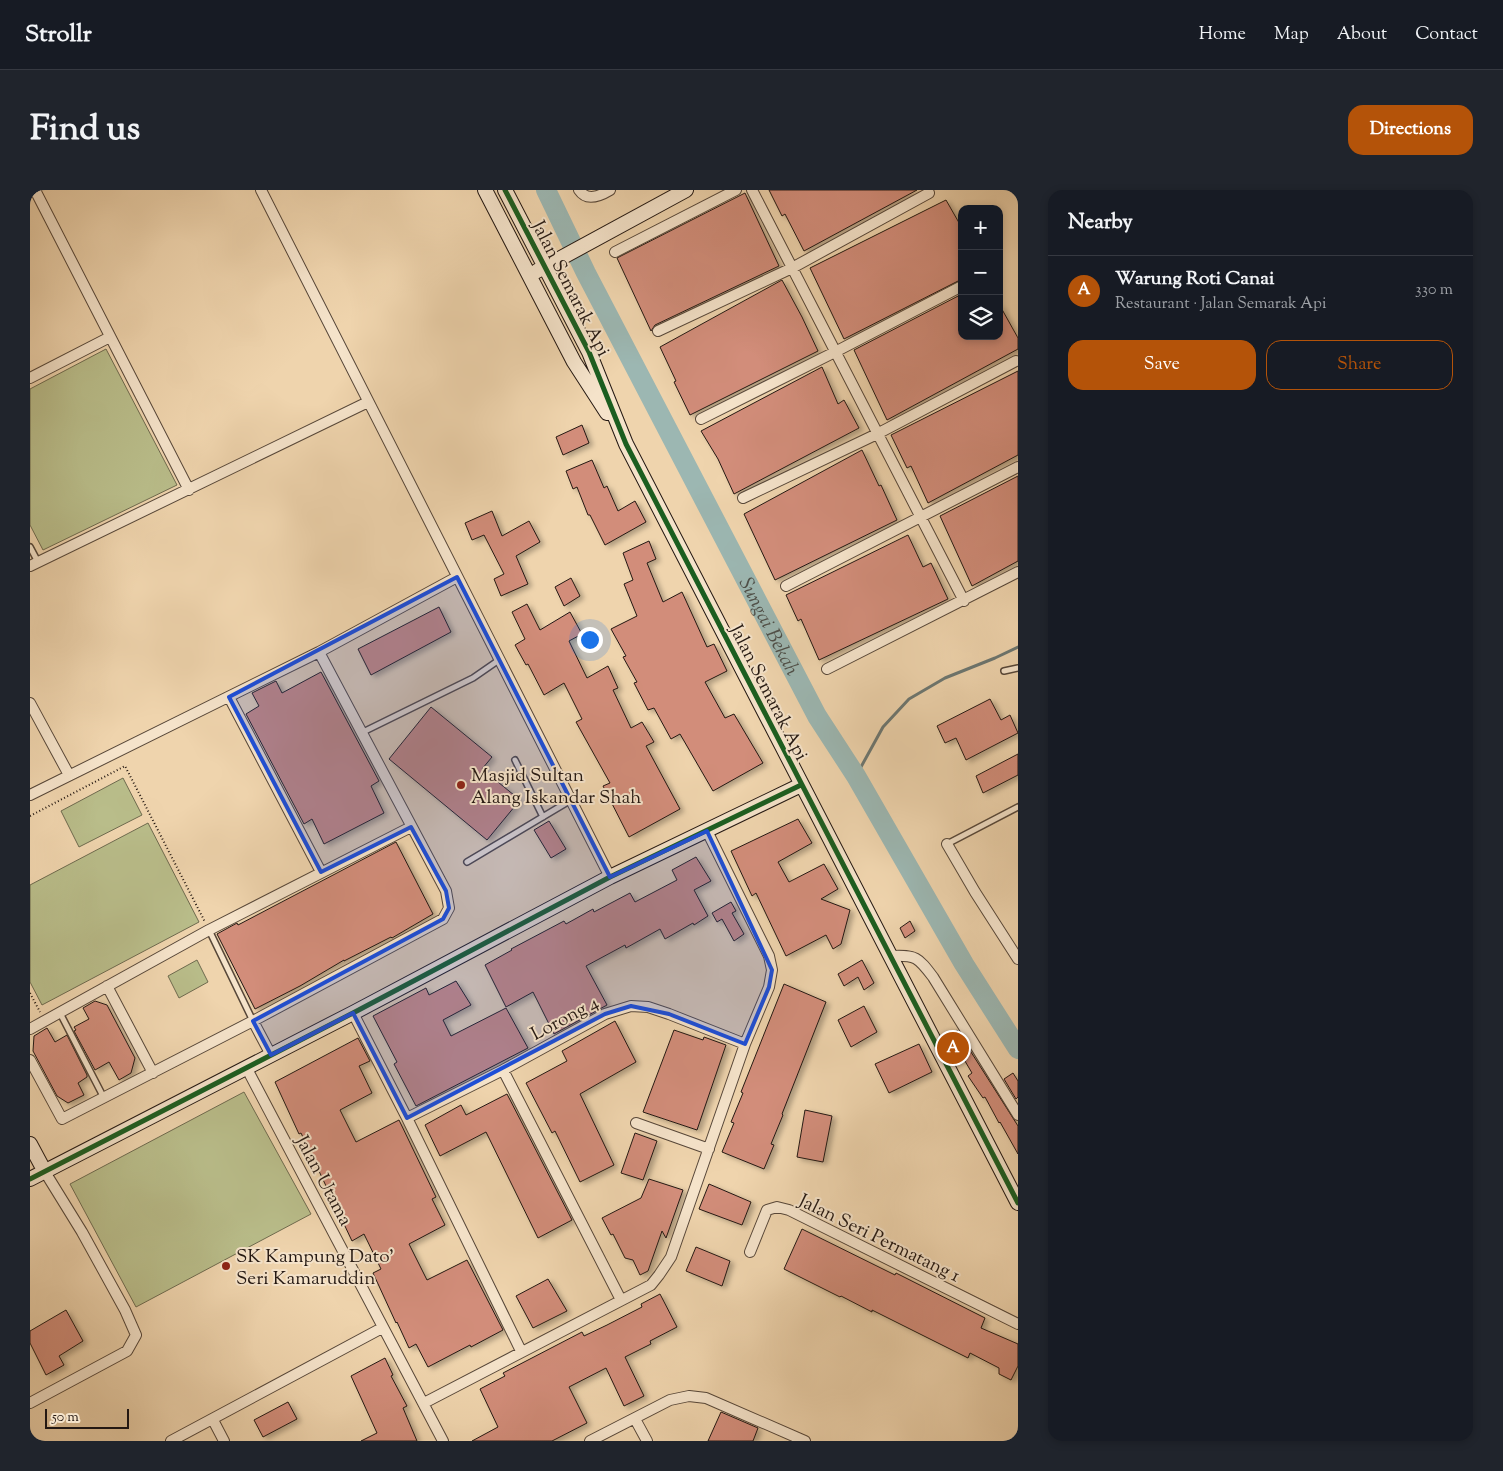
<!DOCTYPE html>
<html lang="en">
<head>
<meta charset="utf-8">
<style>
  body { margin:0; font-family:"Sorts Mill Goudy",serif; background:#20242c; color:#f1f3f6 }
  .controls { position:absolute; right:15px; top:15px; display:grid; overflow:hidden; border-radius:10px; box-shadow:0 2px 8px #0003 }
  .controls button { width:45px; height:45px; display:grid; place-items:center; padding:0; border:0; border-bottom:1px solid #363941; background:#171b24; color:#f1f3f6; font:25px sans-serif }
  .scale { position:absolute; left:15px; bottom:12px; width:84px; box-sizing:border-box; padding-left:5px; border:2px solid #241812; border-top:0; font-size:14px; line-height:18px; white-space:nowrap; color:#241812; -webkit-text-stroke:4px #f5e3ca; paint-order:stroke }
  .you { position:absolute; left:559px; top:449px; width:18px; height:18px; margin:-12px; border:4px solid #fff; border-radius:50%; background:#1a73e8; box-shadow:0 0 0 8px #1a73e833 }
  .badge { display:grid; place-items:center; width:32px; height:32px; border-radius:50%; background:#b45309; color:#fff; font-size:16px; font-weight:700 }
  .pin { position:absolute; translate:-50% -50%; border:2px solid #fff; box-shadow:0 1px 5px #0006 }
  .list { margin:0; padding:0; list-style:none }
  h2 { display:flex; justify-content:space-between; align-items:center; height:65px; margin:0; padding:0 20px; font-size:21px }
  h2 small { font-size:16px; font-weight:400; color:#9ea1a6 }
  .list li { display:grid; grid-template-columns:32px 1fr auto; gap:15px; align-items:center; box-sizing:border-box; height:70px; padding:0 20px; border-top:1px solid #363941 }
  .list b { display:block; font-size:19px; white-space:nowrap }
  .list p { margin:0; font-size:16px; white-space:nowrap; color:#9ea1a6 }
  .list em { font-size:16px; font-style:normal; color:#9ea1a6 }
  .actions { display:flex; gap:10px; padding:15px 20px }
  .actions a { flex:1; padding:11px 0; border:1px solid #b45309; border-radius:15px; text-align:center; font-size:18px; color:#b45309 }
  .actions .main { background:#b45309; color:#fff }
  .icon { flex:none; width:28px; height:28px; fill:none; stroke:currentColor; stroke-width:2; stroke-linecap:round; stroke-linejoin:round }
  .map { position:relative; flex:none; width:988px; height:1251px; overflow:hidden; border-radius:15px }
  header { display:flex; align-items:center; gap:30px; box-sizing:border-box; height:70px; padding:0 25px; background:#171b24; border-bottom:1px solid #363941 }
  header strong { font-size:24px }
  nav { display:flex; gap:28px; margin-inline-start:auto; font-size:18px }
  .intro { display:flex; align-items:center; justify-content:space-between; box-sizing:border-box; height:120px; padding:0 30px }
  h1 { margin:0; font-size:35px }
  .button { padding:12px 22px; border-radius:15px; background:#b45309; color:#fff; font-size:18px; font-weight:700 }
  main { display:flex; gap:30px; padding:0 30px }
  aside { flex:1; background:#171b24; border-radius:15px; box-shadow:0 2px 8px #0003 }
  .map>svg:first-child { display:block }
</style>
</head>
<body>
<header>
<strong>Strollr</strong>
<nav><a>Home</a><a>Map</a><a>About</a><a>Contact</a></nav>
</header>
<div class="intro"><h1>Find us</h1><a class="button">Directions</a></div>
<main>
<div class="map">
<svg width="988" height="1251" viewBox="0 0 988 1251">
  <defs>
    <filter id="shadow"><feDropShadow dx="4" dy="2.5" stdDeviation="2.5" flood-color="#0004"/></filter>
  </defs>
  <rect width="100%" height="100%" fill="#efd4ad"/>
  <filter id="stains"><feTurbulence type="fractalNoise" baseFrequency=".004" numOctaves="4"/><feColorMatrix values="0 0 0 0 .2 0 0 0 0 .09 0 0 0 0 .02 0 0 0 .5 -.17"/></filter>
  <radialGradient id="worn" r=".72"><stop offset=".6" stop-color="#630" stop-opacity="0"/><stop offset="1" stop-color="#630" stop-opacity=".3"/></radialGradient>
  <path fill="#b9bd8a" stroke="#6e6a4e" d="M76 159 147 295 13 360 0 335V199Z
    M93 588 112 625 49 657 31 621Z
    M118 633 169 732 12 815 0 792V695Z
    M167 770 178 792 149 808 138 786Z
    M214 902 281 1024 106 1117 40 994Z"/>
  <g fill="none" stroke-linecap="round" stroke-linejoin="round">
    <path stroke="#6c7772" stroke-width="3" d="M826 586 853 537 879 509 915 488 965 468 988 457"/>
    <path stroke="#9cb7b2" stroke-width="20" id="s1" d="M516 0 556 83 787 526 826 586 934 774 988 859"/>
  </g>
  <path fill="#d28d7a" stroke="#241812" filter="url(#shadow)" d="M739 0H887L774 61 755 24 752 26Z
    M715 3 749 76 625 135 621 141 587 68Z
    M916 10 932 38V89L814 149 780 78Z
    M752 90 772 127 788 161 660 225 644 192 646 191 630 157Z
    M932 104V146H969V114L988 148V159L857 230 824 160Z
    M792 177 808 214 814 210 829 238 704 304 688 269 671 241Z
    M988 181V265L898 313 881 276 877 278 861 245Z
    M552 235 559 253 533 265 526 247Z
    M832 260 849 296 851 295 867 330 745 390 714 324Z
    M562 270 574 298 577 296 588 321 605 311 616 332 575 355 560 325H558L547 297 543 299 536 281Z
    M988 286V371L942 396 910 326Z
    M462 321 472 346 499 331 510 352 486 366 498 394 471 406 464 389 474 384 454 345 442 350 435 333Z
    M878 345 893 377 901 373 918 409 789 470 771 429 768 431 756 405Z
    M619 351 626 369 617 373 633 412 652 402 677 457 684 454 697 481 675 492 695 528 704 524 733 573 683 601 650 544 641 549 624 518 618 520 604 493 607 492 593 467 596 466 581 439 607 426 594 394 603 390 593 363Z
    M541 388 550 406 534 416 525 397Z
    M497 414 510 440 540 422 552 444 539 451 557 488 578 476 588 498 583 500 601 538 612 532 624 552 616 556 650 619 599 647 573 596 580 593 546 532 552 529 534 493 514 505 498 474 496 475 485 455 495 449 482 422Z
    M409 417 421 442 341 485 328 459Z
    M291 482 349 591 341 596 354 623 294 654 282 629 274 634 216 524 229 516 222 503 246 491 252 503Z
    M960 509 971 530 980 525 988 543 936 570 926 548 915 553 907 536Z
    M401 517 462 567 452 579 490 610 457 650 359 569Z
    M988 564V585L953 603 946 586Z
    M768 629 782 653 748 672 759 692 794 674 808 699 791 709 820 720 811 754 803 759 796 745 756 766 726 703 722 706 701 661Z
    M519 631 536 659 521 668 504 640Z
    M366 652 403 724 362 748 361 747 314 771V770L270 796 225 819 187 744 207 733 208 735Z
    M666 667 681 691 664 700 678 726 664 735 663 733 635 749 630 739 596 758 595 755 556 776 577 815 524 844 503 802 476 817 455 775 482 760 481 759 534 731 536 734 563 719 564 722 600 703 605 712 647 690 642 680Z
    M701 712 706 721 702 723 714 744 704 751 692 729 687 732 682 723Z
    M880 731 885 741 875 748 870 738Z
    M832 770 844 793 834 800 828 787 814 796 808 784Z
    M426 791 441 815 413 830 421 846 476 818 498 858 386 916 364 874 367 872 343 826 396 798 399 805Z
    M754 794 796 812 752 924 753 925 741 954 744 955 734 979 692 962 704 933 701 932 713 903 711 902Z
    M65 811 77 815 105 868 101 883 89 890 79 872 65 880 44 841 46 840 44 837 59 829 53 818Z
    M834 816 847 842 821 857 808 830Z
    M585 831 606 872 550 904 584 975 550 992 525 941 522 943 496 893 537 871 532 861Z
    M17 838 25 852 37 845 57 885V887L48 893 54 905 38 913 27 906 3 861 4 846Z
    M644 840 673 850 674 847 696 855 667 940 613 922Z
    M927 840 988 936V964L970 932 969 933 955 907 953 908 938 886 942 883 932 866 930 868 918 847Z
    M328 848 340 871 329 876 342 903 310 920 326 952 369 930 406 1007 402 1009 415 1035 379 1054 397 1090 437 1070 473 1140 441 1157 440 1155 398 1177 386 1154 379 1158 367 1132 366 1133 343 1083 351 1079 334 1044 322 1051 271 943 269 944 245 892Z
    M889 854 902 882 859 903 845 874Z
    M983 883 988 891V907L986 909 974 889Z
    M477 904 542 1030 508 1048 456 942 410 966 395 935 431 915 436 925Z
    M775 920 802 926 793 972 767 967Z
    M605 943 627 951 613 990 591 983Z
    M619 989 653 1000 636 1048 632 1041 618 1081 610 1085 603 1070 595 1068 583 1044 581 1045 572 1028 611 1008Z
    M679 994 721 1012 712 1035 669 1019Z
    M772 1039 865 1085 866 1083 955 1128 951 1138 988 1154V1176L981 1190 969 1184V1178L940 1163 938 1168 842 1120V1122L811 1106 810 1107 754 1079Z
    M666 1057 700 1071 692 1096 656 1081Z
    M518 1089 537 1121 503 1138 486 1106Z
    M630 1104 647 1137 620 1151 621 1154 595 1167 614 1206 594 1216 576 1178 539 1197 557 1233 522 1251H442L468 1237 450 1199 475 1186 473 1183 552 1142 554 1146 577 1135 612 1117 611 1114Z
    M36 1120 53 1151 29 1166 34 1175 16 1185 0 1153V1141Z
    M355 1168 363 1185 361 1186 377 1216 373 1218 387 1251H331L347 1243 321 1186Z
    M258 1212 267 1229 233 1247 224 1230Z
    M691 1222 728 1238 723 1251H678Z"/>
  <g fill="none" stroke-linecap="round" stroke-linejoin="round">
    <g stroke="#574739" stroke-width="8">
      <path id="lane" d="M0 357 8 372
        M974 481 988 478
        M331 543 443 488 469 470
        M485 570 513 627
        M917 654 988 617
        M437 672 541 610
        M179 740 223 831
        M30 823 74 908"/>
    </g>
    <g stroke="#574739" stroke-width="12">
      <path id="street" d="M5 0 159 300
        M231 0 580 687
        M549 0C557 12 570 6 580 0
        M722 0 934 411
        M585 62 706 0
        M628 141 762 78 899 3
        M0 188 80 147
        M671 229 805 162 932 96
        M713 308 847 244 986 171
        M0 376 338 212
        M756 396 988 277
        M797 479 988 382
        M199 507 291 682
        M0 513 39 585
        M0 605 289 462 427 387
        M917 654 945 702 988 769
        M861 766C886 765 888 767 903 787L988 925
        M77 796 123 883
        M323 823 377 928 491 1161
        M223 831 241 865
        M0 839 179 740 381 637
        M0 870 32 929 223 831 413 729 419 718 416 701 289 462
        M216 877 413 1251
        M473 880 591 1110
        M377 928 473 880 575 824 601 816 618 817 639 824 715 854
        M606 933 679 959
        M720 1062 737 1020 747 1017 759 1020 988 1134
        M0 1213 97 1161 106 1145 95 1120 52 1042 15 982
        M394 1213 621 1095 629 1085 641 1067 715 854 739 797 742 780 739 766 677 641
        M605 1229 617 1251
        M183 1230 194 1251
        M141 1251 352 1138
        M560 1251 640 1210 659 1206 676 1208 775 1251"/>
    </g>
    <g stroke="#241812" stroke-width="16">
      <path id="secondary" d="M455 0 544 172 577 223
        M475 0 559 162 596 254 988 1013
        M507 81 656 0
        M0 954 15 982
        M0 989 323 823 580 687 771 595"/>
    </g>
    <path stroke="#241812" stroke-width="2" stroke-dasharray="1 2.5" stroke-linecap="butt" d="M0 626 95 576 175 732
      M0 803 10 822"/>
    <use href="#lane" stroke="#f5e3ca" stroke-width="5"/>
    <use href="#street" stroke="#f5e3ca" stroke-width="10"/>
    <use href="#secondary" stroke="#f5e3ca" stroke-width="14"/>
    <g stroke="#f5e3ca" stroke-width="8">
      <path id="cycleway" d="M475 0 559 162 596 254 988 1013
        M0 989 323 823 580 687 771 595"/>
    </g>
    <use href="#cycleway" stroke="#1b5e20" stroke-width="5"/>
  </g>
  <path fill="#1d4ed8" fill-opacity="0.2" stroke="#1d4ed8" stroke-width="4" stroke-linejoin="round" d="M427 387 580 687 677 641 742 780 739 797 715 854 639 824 601 816 575 824 377 928 323 823 241 865 223 831 413 729 419 718 416 701 381 637 291 682 199 507Z"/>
  <g fill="#8f2418" stroke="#f5e3ca" stroke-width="2">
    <circle cx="431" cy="595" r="5"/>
    <circle cx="196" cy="1076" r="5"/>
  </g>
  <g text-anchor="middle" stroke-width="4" stroke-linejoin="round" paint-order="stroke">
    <g font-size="19" fill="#241812" stroke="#f5e3ca">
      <text transform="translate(542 98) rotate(63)" y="7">Jalan Semarak Api</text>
      <text transform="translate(740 502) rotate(63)" y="7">Jalan Semarak Api</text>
      <text transform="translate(534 827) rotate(-28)" y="7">Lorong 4</text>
      <text transform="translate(295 990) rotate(62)" y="7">Jalan Utama</text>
      <text transform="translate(850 1047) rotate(26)" y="7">Jalan Seri Permatang 1</text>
    </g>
    <g font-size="19" fill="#241812" stroke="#f5e3ca" text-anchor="start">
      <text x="441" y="591">Masjid Sultan<tspan x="441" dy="22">Alang Iskandar Shah</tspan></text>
      <text x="206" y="1072">SK Kampung Dato'<tspan x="206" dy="22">Seri Kamaruddin</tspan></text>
    </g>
    <g font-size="20" font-style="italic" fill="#4e504a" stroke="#f5e3ca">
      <text dy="7" stroke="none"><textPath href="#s1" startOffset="490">Sungai Bekah</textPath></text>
    </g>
  </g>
  <rect width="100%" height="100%" filter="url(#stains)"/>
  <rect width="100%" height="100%" fill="url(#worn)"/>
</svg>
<div class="controls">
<button>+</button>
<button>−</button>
<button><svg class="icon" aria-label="layers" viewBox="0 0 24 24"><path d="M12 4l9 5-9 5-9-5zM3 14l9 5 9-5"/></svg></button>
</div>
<div class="scale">50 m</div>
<div class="you"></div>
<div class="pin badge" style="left:923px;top:858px">A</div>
</div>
<aside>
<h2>Nearby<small></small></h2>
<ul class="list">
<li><span class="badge">A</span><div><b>Warung Roti Canai</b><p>Restaurant · Jalan Semarak Api</p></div><em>330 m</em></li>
</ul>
<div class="actions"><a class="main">Save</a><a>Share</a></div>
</aside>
</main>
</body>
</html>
